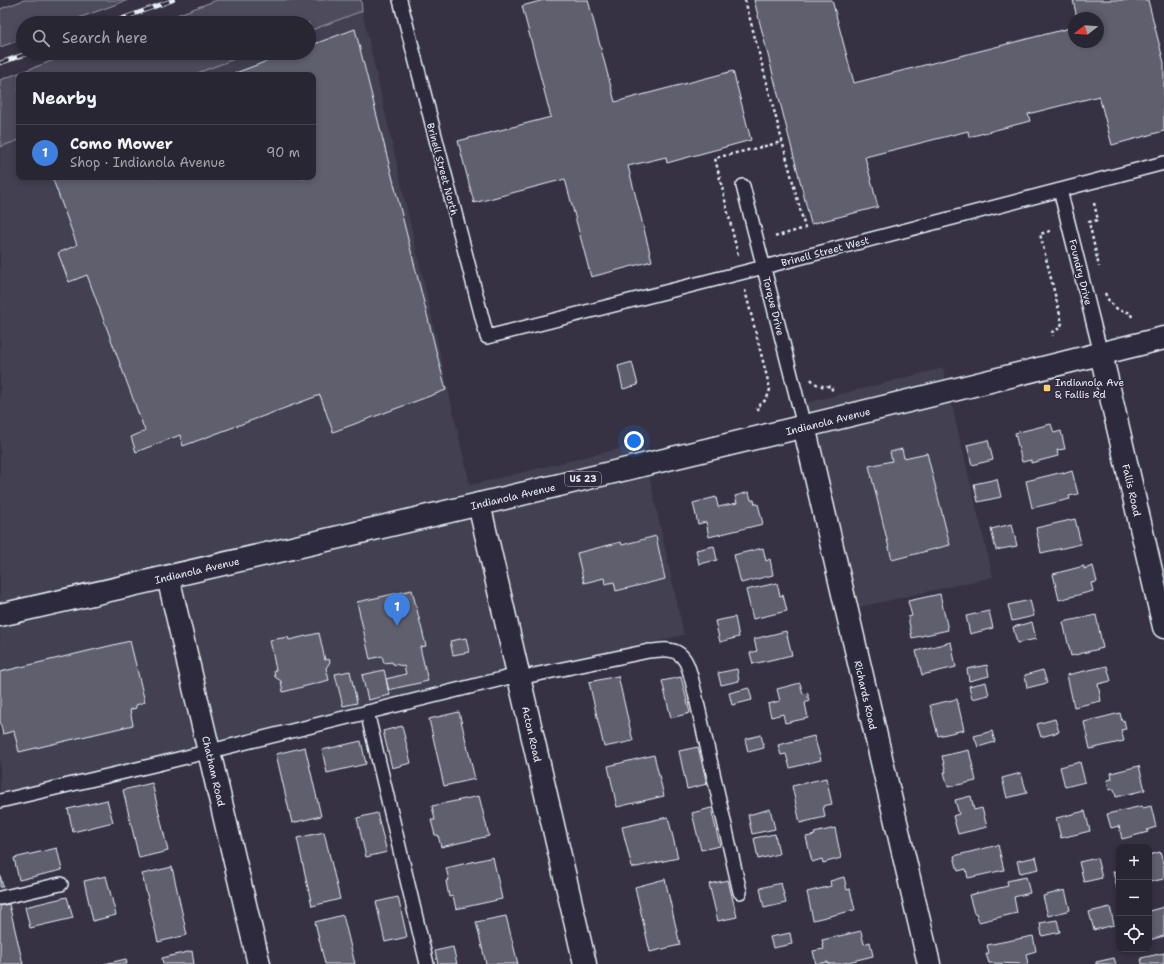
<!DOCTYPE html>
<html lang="en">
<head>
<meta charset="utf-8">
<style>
  body { margin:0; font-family:"Shantell Sans",sans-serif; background:#302e3b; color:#f1f3f6 }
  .controls { position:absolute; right:12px; bottom:12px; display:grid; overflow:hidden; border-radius:8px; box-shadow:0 2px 6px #0003 }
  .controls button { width:36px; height:36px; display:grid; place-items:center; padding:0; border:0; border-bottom:1px solid #44434e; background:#282633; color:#f1f3f6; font:20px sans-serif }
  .compass { position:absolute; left:1068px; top:12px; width:36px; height:36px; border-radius:50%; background:#282633; box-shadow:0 2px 6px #0003; rotate:253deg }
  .you { position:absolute; left:634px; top:441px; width:14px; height:14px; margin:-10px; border:3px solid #fff; border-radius:50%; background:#1a73e8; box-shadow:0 0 0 6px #1a73e833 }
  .badge { display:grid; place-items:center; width:26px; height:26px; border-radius:50%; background:#95b2f1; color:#fff; font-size:13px; font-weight:700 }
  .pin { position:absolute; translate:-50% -33px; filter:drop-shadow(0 1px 2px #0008) }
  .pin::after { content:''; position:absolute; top:21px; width:14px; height:12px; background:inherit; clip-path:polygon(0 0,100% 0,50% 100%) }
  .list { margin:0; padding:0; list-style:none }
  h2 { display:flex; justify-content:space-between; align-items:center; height:52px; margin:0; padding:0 16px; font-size:17px }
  h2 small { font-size:13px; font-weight:400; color:#a5a5ac }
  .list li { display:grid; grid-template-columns:26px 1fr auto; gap:12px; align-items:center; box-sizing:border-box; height:56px; padding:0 16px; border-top:1px solid #44434e }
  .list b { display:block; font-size:15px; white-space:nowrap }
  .list p { margin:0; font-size:13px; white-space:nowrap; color:#a5a5ac }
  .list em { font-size:13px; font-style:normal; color:#a5a5ac }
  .icon { flex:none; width:22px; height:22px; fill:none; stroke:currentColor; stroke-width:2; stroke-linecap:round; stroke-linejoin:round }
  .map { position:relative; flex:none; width:1164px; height:964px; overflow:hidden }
  .search { position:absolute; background:#282633; box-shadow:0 2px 6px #0003; left:16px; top:16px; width:300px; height:44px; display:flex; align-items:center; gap:10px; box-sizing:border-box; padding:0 14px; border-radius:22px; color:#a5a5ac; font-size:15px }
  .panel { position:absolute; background:#282633; box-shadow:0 2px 6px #0003; left:16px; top:72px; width:300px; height:108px; border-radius:8px }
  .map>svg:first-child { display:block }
</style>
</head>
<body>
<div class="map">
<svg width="1164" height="964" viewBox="0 0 1164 964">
  <rect width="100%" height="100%" fill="#363244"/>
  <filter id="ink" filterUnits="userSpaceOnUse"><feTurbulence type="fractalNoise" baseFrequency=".025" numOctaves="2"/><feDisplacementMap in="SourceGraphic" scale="8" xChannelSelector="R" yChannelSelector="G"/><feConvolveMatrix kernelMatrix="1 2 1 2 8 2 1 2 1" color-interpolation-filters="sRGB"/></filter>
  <g filter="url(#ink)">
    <path fill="#433f51" d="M362 11 470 485 642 443 684 635 516 674 0 803V147L19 140V177H313V75H192L250 53H309V31Z
      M943 368 993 577 846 610 798 405Z"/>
    <path fill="#4d4b5c" stroke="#9a9eaa" d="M24 0H128L65 23H23V39L0 47V9Z
      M217 0H361L362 11 309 31V23H155Z
      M73 53H250L192 75H19V140L0 147V80Z"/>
    <path fill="#605e6e" stroke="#e8f1f8" d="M544 0H588L615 102 733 71 751 140 667 163 666 157 628 166 652 261 591 277 565 179 474 203 458 141 551 117 522 6Z
      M754 0H832L854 83 1074 27V42H1098V18H1077L1073 0H1148L1164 63V131L1112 145 1099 96 1028 114 1030 121 969 137 968 131 865 157 878 207 811 224Z
      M355 29 446 390 333 432 320 395 183 446 180 435 136 452 131 437 145 431 87 275 69 282 58 253 77 245 52 177H313V75H230L289 53H309V46Z
      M632 362 638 385 623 389 618 366Z
      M1051 424 1054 433 1061 431 1065 449 1057 450 1058 456 1031 463V460L1022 462 1015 433Z
      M988 440 993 460 972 465 967 445Z
      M902 449 904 458 927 453 950 545 892 560 869 466 892 461 890 452Z
      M1072 471 1078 494 1069 496 1070 499 1032 508 1026 481 1063 472V474Z
      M997 479 1001 497 978 502 974 484Z
      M749 492 751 500H754L755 504H758L763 524 709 537 706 522 698 524 693 503 716 497 718 507 737 503 735 496Z
      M1075 519 1081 544 1041 553 1036 528Z
      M1012 524 1017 546 996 550 991 529Z
      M656 536 665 579 616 591 614 582 605 584 604 578 584 583 577 553 621 542 622 545Z
      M714 546 717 560 699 564 696 550Z
      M763 548 766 561 770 559 773 575 741 583 734 555Z
      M1084 566V569L1093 566 1097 582 1091 583 1093 591 1059 600 1053 574Z
      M777 583 780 596 783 595 787 611 753 619 746 590Z
      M412 590 426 646 420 647 428 681 388 690 386 679 406 674 404 666 393 664 392 662 384 663 382 656 370 659 357 602Z
      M940 594 948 630 912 638 908 617 912 616 908 601Z
      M1030 600 1034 616 1012 621 1008 605Z
      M989 611 993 628 970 634 966 616Z
      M1096 615 1103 648 1071 656 1063 622Z
      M735 617 739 637 720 642 715 621Z
      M1032 622 1036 639 1017 643 1013 627Z
      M786 631 792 655 753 664 750 653 757 651 754 639Z
      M319 633 325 660 329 659 330 662 326 668 329 680 283 692 281 681 275 677 274 671 276 670 270 640 288 637 289 640Z
      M466 638 469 652 453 655 450 641Z
      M130 641 145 702 136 705V708L130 710 133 725 19 752 14 731 3 734 0 722V672Z
      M951 642 956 667 922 675 916 651Z
      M987 665 989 676 969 681 967 669Z
      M1107 666 1111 681 1098 684 1101 701 1074 707 1067 675Z
      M737 669 739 681 721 685 718 673Z
      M384 670 390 695 368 700 362 675Z
      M1043 670 1047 683 1027 688 1025 675Z
      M350 671 357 703 343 706 335 674Z
      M618 676 633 741 604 747 589 682Z
      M681 677 690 713 671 718 662 681Z
      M986 682 989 695 972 699 969 686Z
      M800 683 803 694 808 693V697L809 701 805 703 808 718 785 723 783 714 771 717 768 704 780 701 777 689Z
      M749 688 752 700 732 705 729 693Z
      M957 699 964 730 938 736 930 705Z
      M459 712 475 779 444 786 429 719Z
      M1120 713 1122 721 1124 720 1126 729 1121 730 1124 741 1090 749 1084 722Z
      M1055 719 1059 732 1041 737 1037 724Z
      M402 726 411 763 392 768 383 731Z
      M992 731 995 742 978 747 974 736Z
      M761 735 764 748 748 752 745 739Z
      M814 736 821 760 790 768 786 754 781 755 778 745Z
      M361 741 366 764 327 773 322 750Z
      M305 747 321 816 292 823 276 754Z
      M698 747 707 784 687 789 679 751Z
      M969 750 976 781 948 787 944 772H946L942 756Z
      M654 755 664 796 617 807 608 766Z
      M1080 762 1085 782 1065 787 1060 767Z
      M1139 766 1145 790 1116 797 1114 789 1109 790 1107 780 1112 779 1111 773Z
      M1021 773 1027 793 1007 798 1002 778Z
      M826 778 832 804 823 806 825 817 800 823 792 786Z
      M152 783 168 851 139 858 123 790Z
      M479 796 489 836 441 847 438 835H435L431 820H435L432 806Z
      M971 796 974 810 982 808 987 827 958 834 953 816 959 814 955 800Z
      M107 800 113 822 73 832 68 809Z
      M1142 806 1143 808 1151 806 1156 827 1147 830 1148 832 1122 839 1119 826 1111 828 1107 814Z
      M711 808 720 846 701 850 692 813Z
      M770 809 775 829 752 834 748 815Z
      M1085 811 1090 831 1061 838 1056 818Z
      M377 813 387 852 366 857 357 818Z
      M668 817 678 858 632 868 622 827Z
      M835 828 841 858 823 863 822 859 812 862 806 837 815 835 814 833Z
      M324 832 340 899 312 906 297 838Z
      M775 834 779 854 758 859 754 838Z
      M998 845 1004 870 968 878 966 869 958 871 954 856Z
      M57 848 62 870 19 880 14 858Z
      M1160 852 1164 867V879L1149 882V855Z
      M493 857 502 899 456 909 453 896 449 897 446 881 449 880 446 868Z
      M1036 857 1039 869 1020 873 1017 861Z
      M1097 858 1102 878 1084 882 1079 862Z
      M172 867 187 935 158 942 142 874Z
      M1119 870V896L1113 872Z
      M0 875 3 887H0Z
      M106 876 116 915 93 921 84 881Z
      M844 877 847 890 850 889 855 910 813 920 807 892 831 886 830 881Z
      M1026 877 1030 893 1014 897 1017 913 979 922 976 913H974L969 895 1008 886 1007 881Z
      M665 879 680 945 650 952 635 887Z
      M728 880 737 917 718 921 709 884Z
      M781 883 786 903 764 908 760 888Z
      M1065 890 1070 910 1048 916 1043 896Z
      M67 897 73 918 30 928 25 907Z
      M398 897 407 937 385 942 376 902Z
      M9 904 23 964H0V906Z
      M1110 907 1114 925 1094 930 1089 912Z
      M1164 907V936L1149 940V911Z
      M343 915 355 964H325L315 922Z
      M506 916 518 964H486L476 922Z
      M1057 920 1060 932 1042 936 1040 923Z
      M861 931 864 944 870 942 873 956 840 964H828V962L816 964 813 951 824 949 822 940Z
      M790 933 792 944 773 948 770 937Z
      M1033 936 1036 951 1026 954 1028 964 989 963 986 954 989 953 987 945Z
      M453 947 457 964H438L435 951Z
      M192 951 194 964H163L162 958Z
      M1164 953V964H1142L1141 958Z
      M1114 958 1116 964H1096V962Z
      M126 959 127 964H104Z"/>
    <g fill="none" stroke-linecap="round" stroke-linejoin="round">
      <g stroke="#e8f1f8" stroke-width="16">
        <path id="service" d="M400 0 487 337 764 267 1164 163
          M743 186 804 426
          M1060 190 1101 354
          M519 678 649 651C656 651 662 649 668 650 688 651 690 674 694 689L740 892
          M367 712 427 964
          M0 801 154 765 518 675
          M0 898 61 884"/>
      </g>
      <g stroke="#e8f1f8" stroke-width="25">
        <path id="minor" d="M1101 354 1164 627
          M804 426 929 964
          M479 504 585 964
          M168 577 259 964"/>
      </g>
      <g stroke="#e8f1f8" stroke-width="25">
        <path id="primary" d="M0 615C389 527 777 434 1164 338"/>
      </g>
      <path stroke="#e8f1f8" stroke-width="2.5" stroke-dasharray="3 3" stroke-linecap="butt" d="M745 0 805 228 774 237
        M1094 203 1098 220 1089 222 1099 267
        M1050 231 1040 234 1062 323 1060 328 1052 332 1053 336
        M738 255 715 158 782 142
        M745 290 770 389C768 398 765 402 757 406L759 412
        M1105 293C1110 305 1117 312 1130 312L1132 317
        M811 379C816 386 823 387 831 386L833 393"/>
      <use href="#service" stroke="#2f2a3d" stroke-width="13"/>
      <use href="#minor" stroke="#2f2a3d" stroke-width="22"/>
      <use href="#primary" stroke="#2f2a3d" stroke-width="22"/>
      <g stroke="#e8f1f8" stroke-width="4.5">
        <path id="rail" d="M110 23 173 0
          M0 63 29 53"/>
      </g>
      <use href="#rail" stroke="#2f2a3d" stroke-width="3" stroke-dasharray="9" stroke-linecap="butt"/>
    </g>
  </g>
  <rect fill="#ffd166" stroke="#2f2a3d" stroke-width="1.5" x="1043" y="384" width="8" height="8" rx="2"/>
  <g text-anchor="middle" stroke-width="3" stroke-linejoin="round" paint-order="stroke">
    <rect fill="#2f2a3d" stroke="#b0b5c0" stroke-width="1" x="565" y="472" width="36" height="14" rx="3"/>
    <g font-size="9" font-weight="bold" fill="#e8f1f8">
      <text x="583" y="482">US 23</text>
    </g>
    <g font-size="10" fill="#e8f1f8" stroke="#2f2a3d">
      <text transform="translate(443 169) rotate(75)" y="4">Brinell Street North</text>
      <text transform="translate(825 251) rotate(-15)" y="4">Brinell Street West</text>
      <text transform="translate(1081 272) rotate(76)" y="4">Foundry Drive</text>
      <text transform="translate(774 306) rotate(76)" y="4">Torque Drive</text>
      <text transform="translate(828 421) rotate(-14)" y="4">Indianola Avenue</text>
      <text transform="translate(1132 490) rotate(77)" y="4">Fallis Road</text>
      <text transform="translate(513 496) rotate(-13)" y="4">Indianola Avenue</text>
      <text transform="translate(197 570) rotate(-13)" y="4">Indianola Avenue</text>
      <text transform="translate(866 695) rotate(77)" y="4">Richards Road</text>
      <text transform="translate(532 734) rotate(77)" y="4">Acton Road</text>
      <text transform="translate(214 771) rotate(77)" y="4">Chatham Road</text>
    </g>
    <g font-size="10" fill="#e8f1f8" stroke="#2f2a3d" text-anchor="start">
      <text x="1055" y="386">Indianola Ave<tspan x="1055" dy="12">&amp; Fallis Rd</tspan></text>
    </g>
  </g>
</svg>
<div class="controls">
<button>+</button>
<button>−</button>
<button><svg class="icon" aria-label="locate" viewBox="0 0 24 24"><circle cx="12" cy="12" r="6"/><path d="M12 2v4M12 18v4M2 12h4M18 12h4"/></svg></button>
</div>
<svg class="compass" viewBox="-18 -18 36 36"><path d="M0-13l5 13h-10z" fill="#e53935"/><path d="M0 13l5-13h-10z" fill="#a5a5ac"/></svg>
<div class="you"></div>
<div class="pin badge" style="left:397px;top:626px;background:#3f7fe0">1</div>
<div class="search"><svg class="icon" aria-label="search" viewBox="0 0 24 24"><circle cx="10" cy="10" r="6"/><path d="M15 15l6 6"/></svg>Search here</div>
<section class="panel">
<h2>Nearby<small></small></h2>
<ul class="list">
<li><span class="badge" style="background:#3f7fe0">1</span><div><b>Como Mower</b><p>Shop · Indianola Avenue</p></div><em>90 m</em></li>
</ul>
</section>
</div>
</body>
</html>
